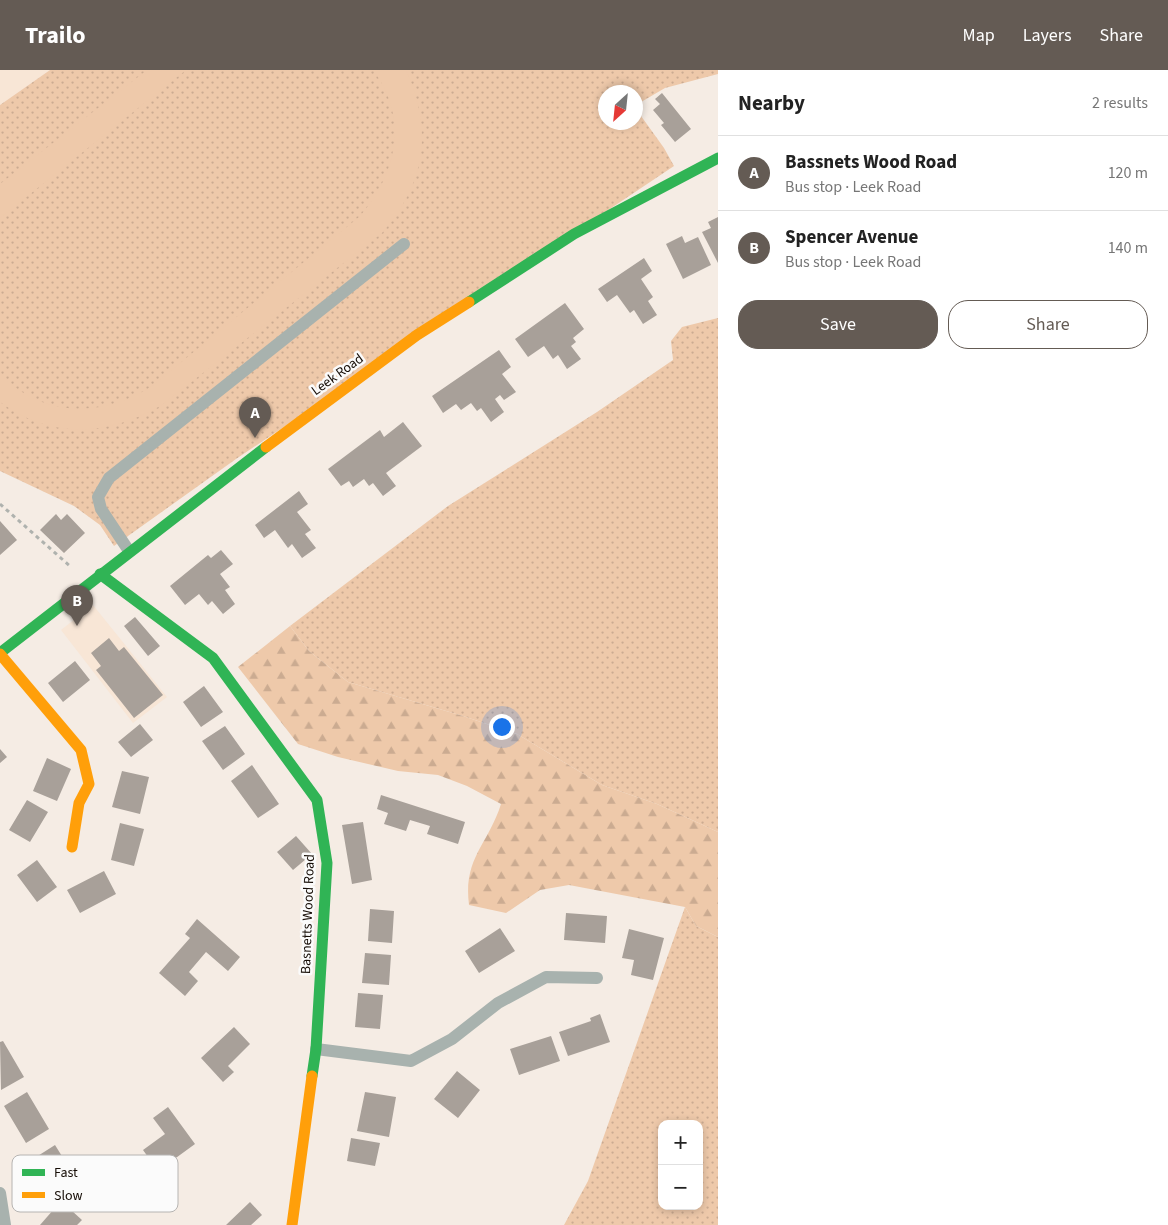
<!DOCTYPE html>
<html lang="en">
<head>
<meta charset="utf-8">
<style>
  body { margin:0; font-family:"Source Sans 3",sans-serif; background:#f2f2f2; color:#222 }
  .controls { position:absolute; right:15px; bottom:15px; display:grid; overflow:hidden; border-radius:10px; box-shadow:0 2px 8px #0003 }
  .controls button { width:45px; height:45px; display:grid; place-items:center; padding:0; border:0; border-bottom:1px solid #e0e0e0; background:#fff; color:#222; font:25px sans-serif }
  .compass { position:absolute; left:598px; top:15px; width:45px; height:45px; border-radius:50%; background:#fff; box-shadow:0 2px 8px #0003; rotate:207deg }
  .you { position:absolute; left:501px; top:656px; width:18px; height:18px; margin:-12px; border:4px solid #fff; border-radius:50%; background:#1a73e8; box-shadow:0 0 0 8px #1a73e833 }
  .badge { display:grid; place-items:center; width:32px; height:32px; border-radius:50%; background:#645b54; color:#fff; font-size:16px; font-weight:700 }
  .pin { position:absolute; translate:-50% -41px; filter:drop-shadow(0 1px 2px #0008) }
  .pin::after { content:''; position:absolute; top:26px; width:18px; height:15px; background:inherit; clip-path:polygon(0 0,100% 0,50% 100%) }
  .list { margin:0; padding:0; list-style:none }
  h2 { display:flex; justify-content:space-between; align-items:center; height:65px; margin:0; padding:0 20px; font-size:21px }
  h2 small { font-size:16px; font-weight:400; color:#767676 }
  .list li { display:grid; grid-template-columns:32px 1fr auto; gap:15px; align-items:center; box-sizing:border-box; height:75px; padding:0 20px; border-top:1px solid #e0e0e0 }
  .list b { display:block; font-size:19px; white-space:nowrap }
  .list p { margin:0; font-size:16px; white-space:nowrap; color:#767676 }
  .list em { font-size:16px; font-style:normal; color:#767676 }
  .actions { display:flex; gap:10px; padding:15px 20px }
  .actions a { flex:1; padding:11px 0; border:1px solid #645b54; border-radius:20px; text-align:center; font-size:18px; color:#645b54 }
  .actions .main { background:#645b54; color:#fff }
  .map { position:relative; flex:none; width:718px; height:1155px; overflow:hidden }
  header { display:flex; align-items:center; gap:30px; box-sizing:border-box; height:70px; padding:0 25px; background:#645b54; color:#fff }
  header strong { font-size:24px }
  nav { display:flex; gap:28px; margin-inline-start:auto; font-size:18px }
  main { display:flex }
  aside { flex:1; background:#fff }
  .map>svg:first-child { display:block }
</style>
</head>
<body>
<header>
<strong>Trailo</strong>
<nav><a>Map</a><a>Layers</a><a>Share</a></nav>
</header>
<main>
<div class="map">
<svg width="718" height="1155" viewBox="0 0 718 1155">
  <defs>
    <pattern id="grass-dots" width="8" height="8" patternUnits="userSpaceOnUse" patternTransform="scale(1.25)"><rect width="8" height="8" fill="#eec9aa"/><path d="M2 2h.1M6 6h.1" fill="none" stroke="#cbab91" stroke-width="1.8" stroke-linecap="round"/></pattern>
    <pattern id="forest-firs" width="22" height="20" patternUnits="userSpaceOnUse" patternTransform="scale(1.25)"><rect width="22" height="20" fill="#eec9aa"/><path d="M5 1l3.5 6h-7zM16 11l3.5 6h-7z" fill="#cbab91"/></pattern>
  </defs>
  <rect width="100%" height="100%" fill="#f5ece4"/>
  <path fill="#f8e6d6" d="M0 0H50L0 35Z
    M93 535 167 627 133 653 61 560Z"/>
  <path fill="url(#grass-dots)" fill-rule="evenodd" d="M50 0H718V4L665 18 636 35V22H606V52H636V39L664 78 674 96 236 389 114 476 100 455 74 436 0 401V35Z
    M718 248V762L657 734 602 715 517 664 463 646 348 612 309 581 290 556 448 436 597 342 673 290 671 271 682 257Z
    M685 837 696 856 718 867V1155H564L588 1111ZM662 1054H699V1136H662Z"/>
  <path fill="url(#forest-firs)" d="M290 556 309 581 348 612 463 646 517 664 602 715 657 734 718 762V867L696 856 685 837 569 815 540 820 506 843 469 835C463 788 488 775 501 734L467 716 438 705 398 701 338 687 298 674 238 597Z"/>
  <path fill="#eec9aa" d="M147 0H186L0 148V114Z
    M373 0H406C433 61 426 112 382 163L162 335C109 366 51 370 0 332V304C43 348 102 348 152 316L359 147C396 106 410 48 373 0Z"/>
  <path fill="#a8a099" d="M662 23 691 59 675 72 661 55 664 53 653 40 660 34 655 29Z
    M718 147V193L702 162 711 158 708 152Z
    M682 166 685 173 698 167 711 195 683 209 666 174Z
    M644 188 652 201 641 209 653 227 648 231 657 245 643 254 634 240 630 243 617 225 607 232 598 219Z
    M565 233 584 259 573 268 576 272 571 276 581 289 567 299 558 285 553 289 544 276 528 287 515 269Z
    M499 280 511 297 502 304 516 322 504 330 500 325 495 329 504 342 491 352 481 338 477 341 471 333 461 340 456 334 443 343 432 326Z
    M403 352 422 376 386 403 396 416 383 426 373 413 369 416 364 409 353 417 349 411 341 416 328 399 380 360 384 367Z
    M299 421 308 434 297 442 311 460 305 464 316 478 302 488 292 474 288 478 275 460 264 468 255 455Z
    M56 444 61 450 67 444 85 463 64 483 40 460Z
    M0 451 17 470 0 485Z
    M221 480 233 494 220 504 230 517 225 520 235 534 223 544 212 531 208 535 199 524 185 535 170 516 208 485 211 488Z
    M135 547 160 576 148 586 124 556Z
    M109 568 119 581 124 577 163 625 134 648 96 600 101 596 91 583Z
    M75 591 90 610 63 632 48 613Z
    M204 616 223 642 201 657 183 632Z
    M140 654 153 670 131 687 118 672Z
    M225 656 245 684 223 700 202 671Z
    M0 679 7 687 0 693Z
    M47 688 71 699 57 731 33 721Z
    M252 695 279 734 258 748 231 711Z
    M122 701 149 707 140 744 112 737Z
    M381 725 465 752 458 774 427 764 430 756 410 750 406 761 384 754 388 743 377 739Z
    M27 730 48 742 30 772 9 760Z
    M363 752 372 810 352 814 342 755Z
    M120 753 144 759 134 796 111 790Z
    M296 766 312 784 293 800 277 782Z
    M37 790 57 817 37 832 17 805Z
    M104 801 116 824 80 843 67 820Z
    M370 839 394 841 392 873 368 871Z
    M566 843 607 846 605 873 564 870Z
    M197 849 240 887 228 901 206 882 189 902 198 911 185 926 159 903 190 868 185 864Z
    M500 858 515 881 479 903 465 881Z
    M629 859 664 868 653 910 631 905 634 890 622 888Z
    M365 883 391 885 389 915 362 913Z
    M358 923 383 925 380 959 355 957Z
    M600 944 610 972 568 986 559 962 591 951 590 948Z
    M234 957 250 974 228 996 234 1002 223 1012 201 988Z
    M551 966 560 991 519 1005 510 979Z
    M3 971 24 1007 1 1020 0 972Z
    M457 1001 480 1020 458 1048 434 1029Z
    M27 1022 49 1059 26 1073 4 1036Z
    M365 1022 396 1027 389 1067 357 1061Z
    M168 1037 195 1074 158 1101 143 1080 165 1064 153 1048Z
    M351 1068 380 1073 375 1096 347 1091Z
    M55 1075 70 1099 48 1113 33 1089Z
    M61 1131 82 1150 77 1155H40Z
    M250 1132 262 1145 251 1155H226Z"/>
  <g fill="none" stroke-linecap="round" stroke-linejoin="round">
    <path stroke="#afb2ae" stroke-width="3" stroke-dasharray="4 4" stroke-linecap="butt" d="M0 434 71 497"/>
    <path stroke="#a8b2ae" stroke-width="12" d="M129 481 101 439 98 427 109 408 404 174
      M316 979 411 991 452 969 498 933 546 907 597 908
      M0 1123 5 1155"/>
    <path stroke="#30b455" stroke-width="11" d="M469 232 574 164 718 88
      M100 504 213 588 317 730 327 793 316 979 312 1006
      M0 583 266 377"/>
    <path stroke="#ff9f0a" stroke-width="11" d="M266 377 417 265 469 232
      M0 584 81 680 89 714 79 733 72 777
      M292 1155 312 1006"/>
  </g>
  <g text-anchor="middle" stroke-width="5" stroke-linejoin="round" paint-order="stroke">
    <g font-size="14" fill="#160d06" stroke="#fbfbfb">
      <text transform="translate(337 304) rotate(-36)" y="5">Leek Road</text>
      <text transform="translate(307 844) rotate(-88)" y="5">Basnetts Wood Road</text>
    </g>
  </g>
  <rect x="12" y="1085" width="166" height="57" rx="8" fill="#fbfbfb" stroke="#b6b4b2" stroke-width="1"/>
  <rect x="22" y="1099" width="23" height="7" fill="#30b455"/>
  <rect x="22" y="1122" width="23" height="6" fill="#ff9f0a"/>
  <g font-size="14" fill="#160d06">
    <text x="54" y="1107">Fast</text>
    <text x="54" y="1130">Slow</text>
  </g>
</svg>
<div class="controls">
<button>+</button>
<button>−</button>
</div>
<svg class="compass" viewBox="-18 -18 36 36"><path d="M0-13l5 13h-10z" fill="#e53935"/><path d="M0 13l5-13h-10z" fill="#767676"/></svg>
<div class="you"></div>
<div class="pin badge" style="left:255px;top:368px">A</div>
<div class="pin badge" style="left:77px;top:556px">B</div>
</div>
<aside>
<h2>Nearby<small>2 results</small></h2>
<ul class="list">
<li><span class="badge">A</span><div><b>Bassnets Wood Road</b><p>Bus stop · Leek Road</p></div><em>120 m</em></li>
<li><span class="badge">B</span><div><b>Spencer Avenue</b><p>Bus stop · Leek Road</p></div><em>140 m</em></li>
</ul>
<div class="actions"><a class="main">Save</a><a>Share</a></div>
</aside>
</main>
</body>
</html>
